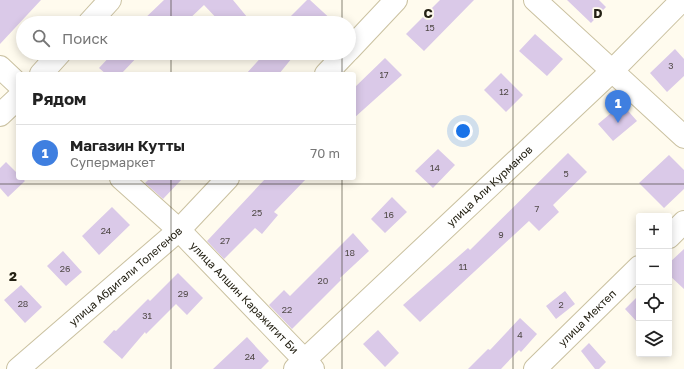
<!DOCTYPE html>
<html lang="ru">
<head>
<meta charset="utf-8">
<style>
  body { margin:0; font-family:"Golos Text",sans-serif; background:#f2f2f2; color:#222 }
  .controls { position:absolute; right:12px; bottom:12px; display:grid; overflow:hidden; border-radius:4px; box-shadow:0 2px 10px #0003 }
  .controls button { width:36px; height:36px; display:grid; place-items:center; padding:0; border:0; border-bottom:1px solid #e0e0e0; background:#fff; color:#222; font:20px sans-serif }
  .you { position:absolute; left:463px; top:131px; width:14px; height:14px; margin:-10px; border:3px solid #fff; border-radius:50%; background:#1a73e8; box-shadow:0 0 0 6px #1a73e833 }
  .badge { display:grid; place-items:center; width:26px; height:26px; border-radius:50%; background:#6f5e2c; color:#fff; font-size:13px; font-weight:700 }
  .pin { position:absolute; translate:-50% -33px; filter:drop-shadow(0 1px 2px #0008) }
  .pin::after { content:''; position:absolute; top:21px; width:14px; height:12px; background:inherit; clip-path:polygon(0 0,100% 0,50% 100%) }
  .list { margin:0; padding:0; list-style:none }
  h2 { display:flex; justify-content:space-between; align-items:center; height:52px; margin:0; padding:0 16px; font-size:17px }
  h2 small { font-size:13px; font-weight:400; color:#767676 }
  .list li { display:grid; grid-template-columns:26px 1fr auto; gap:12px; align-items:center; box-sizing:border-box; height:56px; padding:0 16px; border-top:1px solid #e0e0e0 }
  .list b { display:block; font-size:15px; white-space:nowrap }
  .list p { margin:0; font-size:13px; white-space:nowrap; color:#767676 }
  .list em { font-size:13px; font-style:normal; color:#767676 }
  .icon { flex:none; width:22px; height:22px; fill:none; stroke:currentColor; stroke-width:2; stroke-linecap:round; stroke-linejoin:round }
  .map { position:relative; flex:none; width:684px; height:369px; overflow:hidden }
  .search { position:absolute; background:#fff; box-shadow:0 2px 10px #0003; left:16px; top:16px; width:340px; height:44px; display:flex; align-items:center; gap:10px; box-sizing:border-box; padding:0 14px; border-radius:22px; color:#767676; font-size:15px }
  .panel { position:absolute; background:#fff; box-shadow:0 2px 10px #0003; left:16px; top:72px; width:340px; height:108px; border-radius:4px }
  .map>svg:first-child { display:block }
</style>
</head>
<body>
<div class="map">
<svg width="684" height="369" viewBox="0 0 684 369">
  <rect width="100%" height="100%" fill="#fffbee"/>
  <path fill="#dac9e8" d="M0 0H41L0 44Z
    M164 0H233L252 23H221L204 5 185 23H140Z
    M307 0H310L335 23H297L290 17Z
    M440 0H474L424 51 406 34Z
    M567 0H599L606 7 591 23Z
    M535 34 563 59 547 76 519 51Z
    M675 49 684 59V76L667 92 650 73Z
    M113 53H141L121 74H106L99 68Z
    M265 53H296L279 74H246Z
    M385 58 402 75 354 118V88Z
    M501 73 523 95 506 112 484 90Z
    M622 104 637 121 613 141 598 124Z
    M438 149 455 165 433 188 415 171Z
    M568 153 587 172 553 205 559 212 539 231 529 221 420 322 403 305 468 248 470 250Z
    M669 155 684 170V189L664 208 639 183Z
    M6 162 18 174V178H22L25 181 8 197 0 188V168Z
    M150 178H183L163 199 145 183Z
    M266 178H307L274 212 278 215 262 234 255 228 224 259 207 241Z
    M392 197 407 212 385 233 371 219Z
    M112 207 130 225 99 255 82 236Z
    M353 233 369 251 340 278 341 280 292 329 269 305 284 290 290 296Z
    M684 249V289L669 275V263Z
    M63 251 82 272 66 286 47 266Z
    M178 273 203 298 187 315 176 304 146 334 145 332 122 359 103 342 114 330 116 331 148 299 150 301Z
    M21 285 42 307 25 323 4 300Z
    M565 291 575 304 556 319 546 306Z
    M639 295V324L625 309Z
    M520 318 537 334 521 352 519 350 501 369H468L488 349 490 350Z
    M378 330 399 353 385 367 363 344Z
    M247 337 269 361 261 369H213Z
    M589 343 606 362 599 369H595L581 351Z"/>
  <g fill="none" stroke-linecap="round" stroke-linejoin="round">
    <g stroke="#cac1a0" stroke-width="24">
      <g id="minor">
        <path d="M535 0 684 137"/>
        <path d="M89 23 110 0"/>
        <path d="M349 50 396 0"/>
        <path d="M0 67 18 84"/>
        <path d="M41 74 60 53"/>
        <path d="M326 74 346 53"/>
        <path d="M0 115 18 98"/>
        <path id="s1" d="M121 178 179 230 313 369"/>
        <path d="M669 237 684 222"/>
        <path id="s2" d="M18 369 179 230 228 178"/>
        <path id="s3" d="M295 369 613 70 682 0"/>
        <path id="s4" d="M535 369 639 267"/>
      </g>
    </g>
    <use href="#minor" stroke="#fff" stroke-width="22"/>
  </g>
  <path fill="none" stroke="#242114" stroke-width="1" stroke-opacity="0.55" d="M171 0V23M342 0V23M513 0V369M171 53V74M342 53V74M171 178V369M342 178V369M0 184H684"/>
  <g text-anchor="middle" stroke-width="3.5" stroke-linejoin="round" paint-order="stroke">
    <g font-size="9" fill="#524b49">
      <text x="430" y="31">15</text>
      <text x="671" y="69">3</text>
      <text x="384" y="78">17</text>
      <text x="504" y="95">12</text>
      <text x="435" y="171">14</text>
      <text x="566" y="177">5</text>
      <text x="537" y="212">7</text>
      <text x="257" y="216">25</text>
      <text x="389" y="218">16</text>
      <text x="106" y="234">24</text>
      <text x="501" y="238">9</text>
      <text x="225" y="244">27</text>
      <text x="350" y="256">18</text>
      <text x="463" y="270">11</text>
      <text x="65" y="272">26</text>
      <text x="323" y="284">20</text>
      <text x="183" y="297">29</text>
      <text x="23" y="307">28</text>
      <text x="561" y="308">2</text>
      <text x="287" y="313">22</text>
      <text x="147" y="319">31</text>
      <text x="520" y="338">4</text>
      <text x="250" y="360">24</text>
    </g>
    <g font-size="11" fill="#242114" stroke="#fffbee">
      <text dy="4" stroke="none"><textPath href="#s3" startOffset="267">улица Али Курманов</textPath></text>
      <text dy="4" stroke="none"><textPath href="#s2" startOffset="142">улица Абдигали Толегенов</textPath></text>
      <text dy="4" stroke="none"><textPath href="#s1" startOffset="172">улица Алшин Каражигит Би</textPath></text>
      <text dy="4" stroke="none"><textPath href="#s4" startOffset="73">улица Мектеп</textPath></text>
    </g>
  </g>
  <g font-size="13" text-anchor="middle" font-weight="bold" fill="#242114" stroke="#fffbee" stroke-width="3.5" stroke-linejoin="round" paint-order="stroke">
    <text x="428" y="18">C</text>
    <text x="598" y="18">D</text>
    <text x="13" y="281">2</text>
  </g>
</svg>
<div class="controls">
<button>+</button>
<button>−</button>
<button><svg class="icon" aria-label="locate" viewBox="0 0 24 24"><circle cx="12" cy="12" r="6"/><path d="M12 2v4M12 18v4M2 12h4M18 12h4"/></svg></button>
<button><svg class="icon" aria-label="layers" viewBox="0 0 24 24"><path d="M12 4l9 5-9 5-9-5zM3 14l9 5 9-5"/></svg></button>
</div>
<div class="you"></div>
<div class="pin badge" style="left:618px;top:123px;background:#3f7fe0">1</div>
<div class="search"><svg class="icon" aria-label="search" viewBox="0 0 24 24"><circle cx="10" cy="10" r="6"/><path d="M15 15l6 6"/></svg>Поиск</div>
<section class="panel">
<h2>Рядом<small></small></h2>
<ul class="list">
<li><span class="badge" style="background:#3f7fe0">1</span><div><b>Магазин Кутты</b><p>Супермаркет</p></div><em>70 m</em></li>
</ul>
</section>
</div>
</body>
</html>
